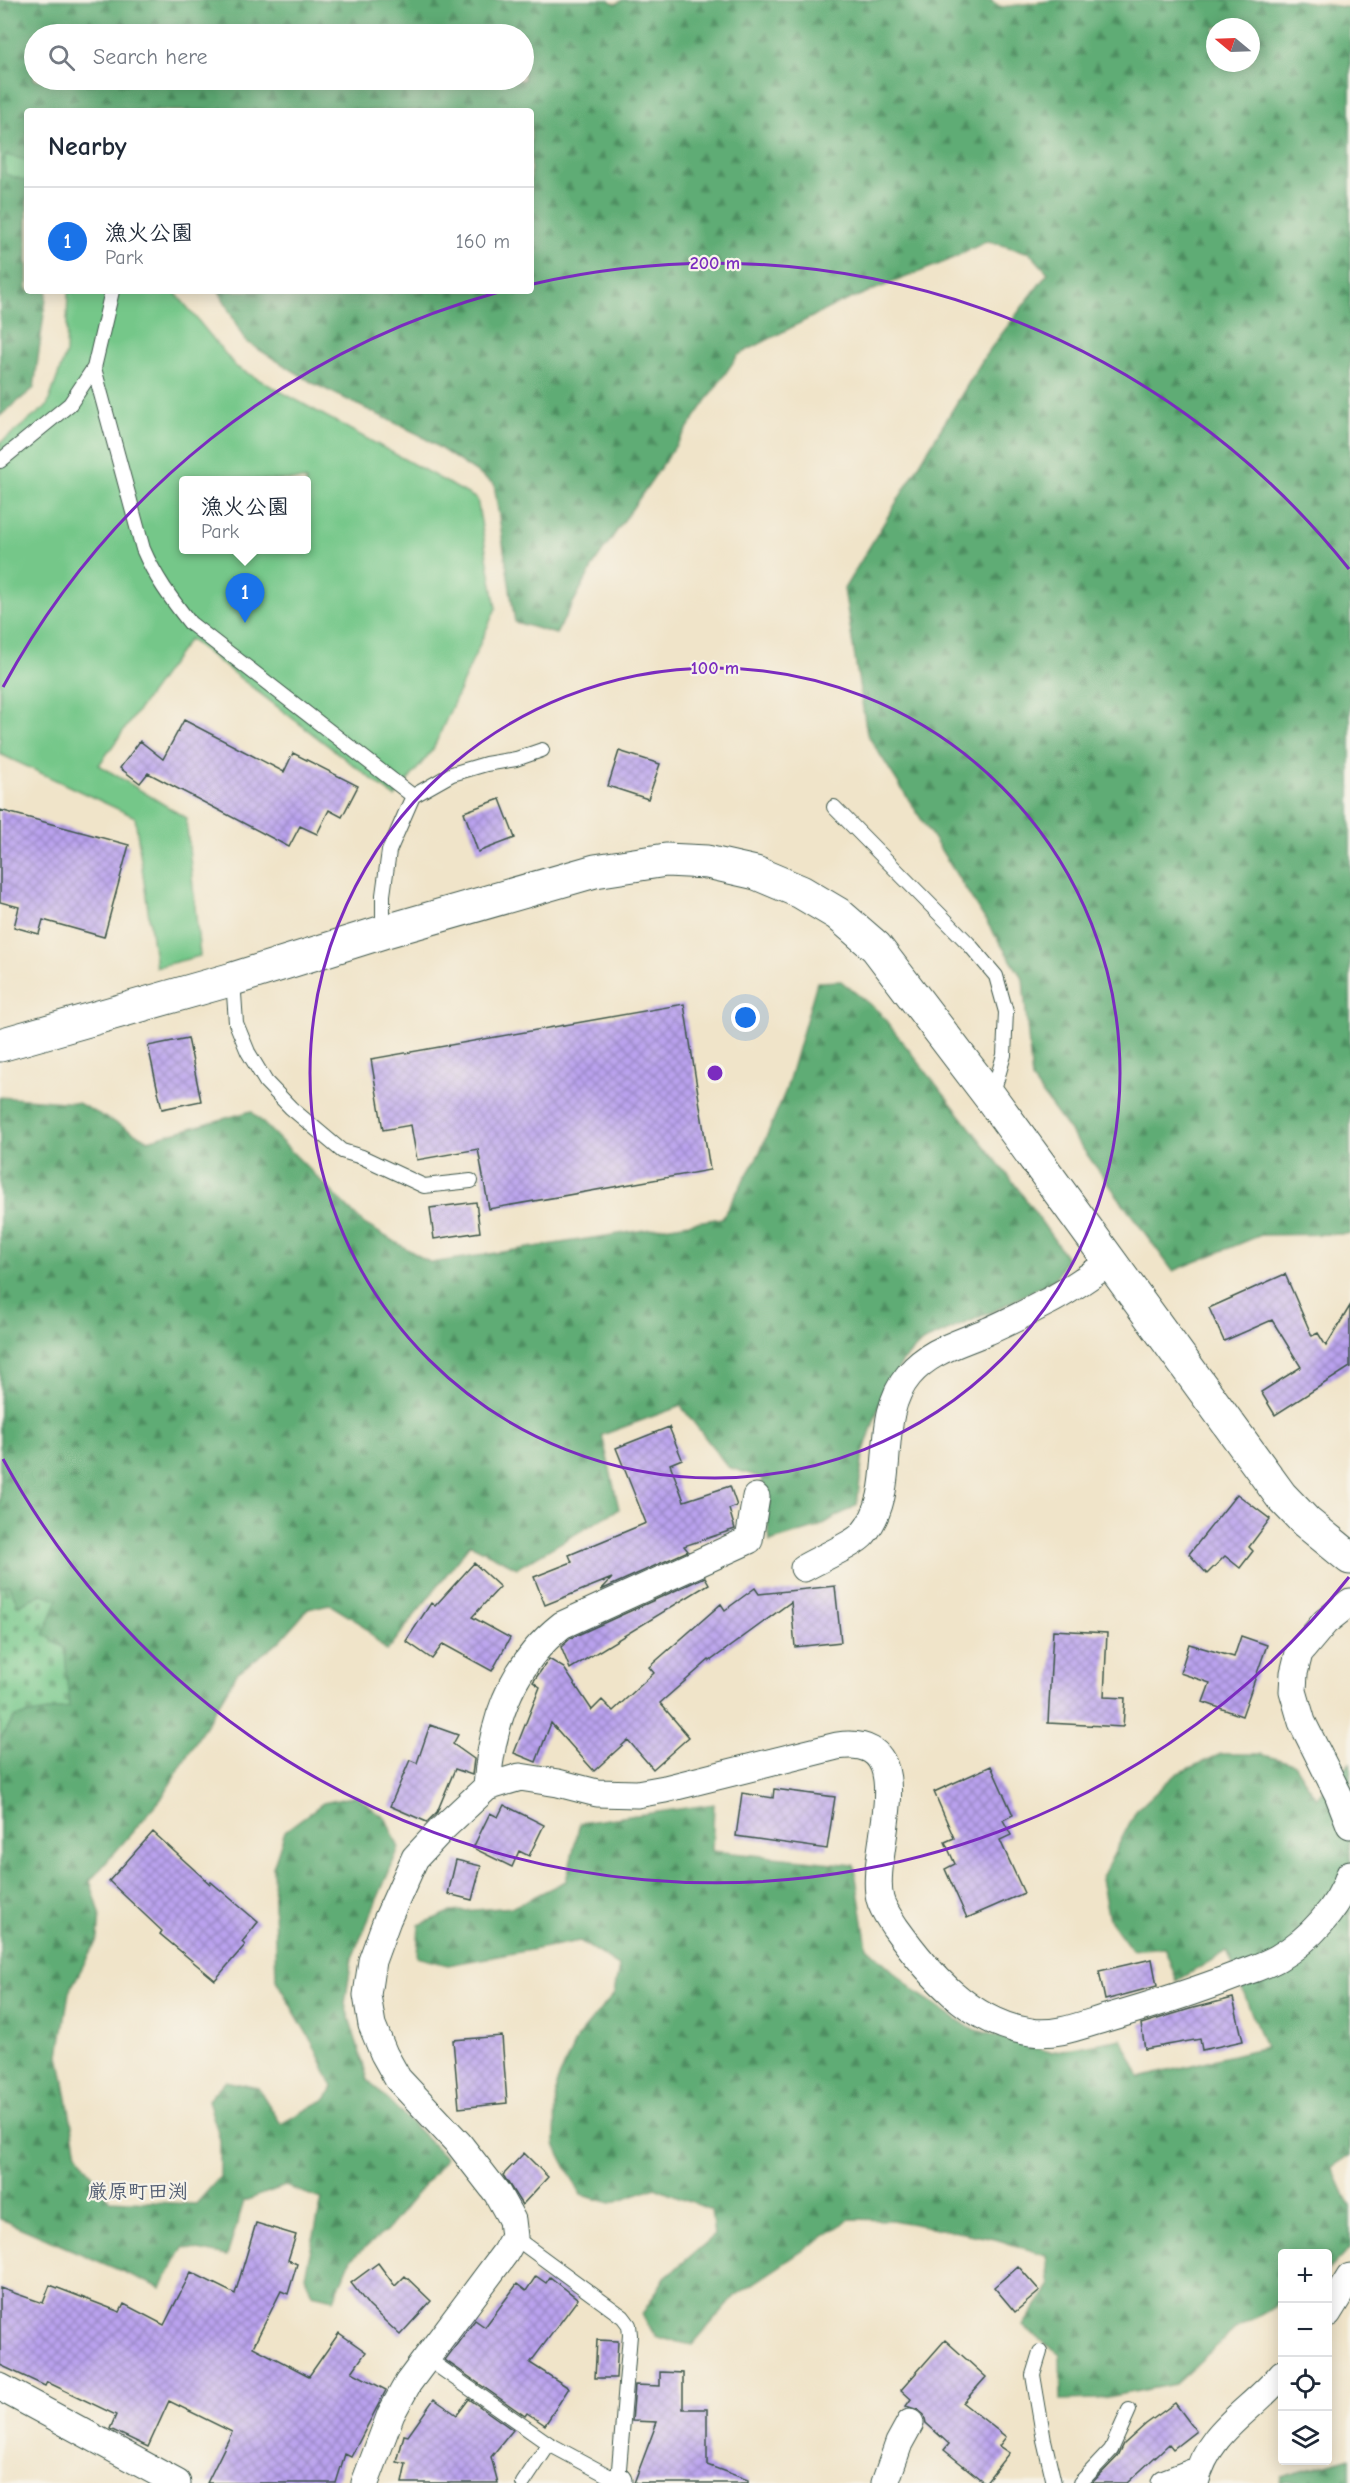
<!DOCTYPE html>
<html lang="en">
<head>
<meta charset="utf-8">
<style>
  body { margin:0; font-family:"Comic Neue","Klee One",sans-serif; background:#f6f6f7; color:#1f2937 }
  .controls { position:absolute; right:18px; bottom:18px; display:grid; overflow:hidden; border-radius:6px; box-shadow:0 3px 15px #0003 }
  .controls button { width:54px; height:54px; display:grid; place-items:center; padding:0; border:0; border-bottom:2px solid #e0e1e3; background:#fff; color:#1f2937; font:30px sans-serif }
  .compass { position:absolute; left:1206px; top:18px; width:54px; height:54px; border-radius:50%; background:#fff; box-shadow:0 3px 15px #0003; rotate:289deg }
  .you { position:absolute; left:746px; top:1018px; width:21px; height:21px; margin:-15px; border:4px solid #fff; border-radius:50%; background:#1a73e8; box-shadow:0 0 0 9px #1a73e833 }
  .badge { display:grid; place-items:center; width:39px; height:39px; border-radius:50%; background:#1a73e8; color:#fff; font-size:20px; font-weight:700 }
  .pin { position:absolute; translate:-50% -50px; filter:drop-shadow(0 2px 3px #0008) }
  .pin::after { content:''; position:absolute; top:32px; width:21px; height:18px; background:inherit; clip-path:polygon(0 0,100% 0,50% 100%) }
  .popup { position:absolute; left:179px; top:476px; width:132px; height:78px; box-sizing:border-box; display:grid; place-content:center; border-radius:6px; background:#fff; filter:drop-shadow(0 2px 4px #0005); font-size:20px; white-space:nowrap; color:#747a83 }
  .popup b { font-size:22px; color:#1f2937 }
  .popup::after { content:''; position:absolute; left:50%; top:100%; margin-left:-12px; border:12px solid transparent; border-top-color:#fff }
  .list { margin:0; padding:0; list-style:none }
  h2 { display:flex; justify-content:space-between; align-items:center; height:78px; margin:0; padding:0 24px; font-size:26px }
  h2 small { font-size:20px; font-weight:400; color:#747a83 }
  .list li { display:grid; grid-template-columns:39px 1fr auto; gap:18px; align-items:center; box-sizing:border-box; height:108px; padding:0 24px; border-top:2px solid #e0e1e3 }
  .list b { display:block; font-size:22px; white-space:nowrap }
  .list p { margin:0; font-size:20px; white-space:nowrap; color:#747a83 }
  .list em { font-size:20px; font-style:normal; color:#747a83 }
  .icon { flex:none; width:33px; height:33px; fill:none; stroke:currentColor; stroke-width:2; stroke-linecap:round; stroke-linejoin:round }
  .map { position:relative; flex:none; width:1350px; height:2483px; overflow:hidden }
  .search { position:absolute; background:#fff; box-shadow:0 3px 15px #0003; left:24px; top:24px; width:510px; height:66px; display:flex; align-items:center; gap:15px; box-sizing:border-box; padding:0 21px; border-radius:33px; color:#747a83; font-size:22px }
  .panel { position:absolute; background:#fff; box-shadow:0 3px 15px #0003; left:24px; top:108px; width:510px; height:186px; border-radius:6px }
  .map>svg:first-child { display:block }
</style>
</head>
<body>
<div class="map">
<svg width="1350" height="2483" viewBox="0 0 1350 2483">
  <defs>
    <pattern id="forest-firs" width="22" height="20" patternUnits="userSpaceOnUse" patternTransform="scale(1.5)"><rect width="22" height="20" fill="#5fac75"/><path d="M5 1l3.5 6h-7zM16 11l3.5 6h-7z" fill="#4e8d61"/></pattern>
    <pattern id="cemetery-stones" width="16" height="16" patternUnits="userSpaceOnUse" patternTransform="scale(1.5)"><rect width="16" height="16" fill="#74c789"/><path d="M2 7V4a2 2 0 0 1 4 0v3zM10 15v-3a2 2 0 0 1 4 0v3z" fill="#5fa371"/></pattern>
    <pattern id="building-cross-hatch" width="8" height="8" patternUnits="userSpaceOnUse" patternTransform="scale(1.5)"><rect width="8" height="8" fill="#baa2ee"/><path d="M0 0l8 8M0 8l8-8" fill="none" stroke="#9785c2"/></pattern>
  </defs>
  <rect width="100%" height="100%" fill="#f7f3e8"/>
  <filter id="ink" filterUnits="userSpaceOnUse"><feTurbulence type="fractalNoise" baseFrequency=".0167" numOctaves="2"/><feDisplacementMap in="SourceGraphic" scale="12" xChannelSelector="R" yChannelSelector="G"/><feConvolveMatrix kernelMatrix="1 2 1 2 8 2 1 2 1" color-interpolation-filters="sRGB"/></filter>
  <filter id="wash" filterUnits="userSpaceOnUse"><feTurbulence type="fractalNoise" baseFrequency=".008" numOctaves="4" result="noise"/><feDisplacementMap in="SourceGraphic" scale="24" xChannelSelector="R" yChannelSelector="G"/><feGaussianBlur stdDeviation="1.35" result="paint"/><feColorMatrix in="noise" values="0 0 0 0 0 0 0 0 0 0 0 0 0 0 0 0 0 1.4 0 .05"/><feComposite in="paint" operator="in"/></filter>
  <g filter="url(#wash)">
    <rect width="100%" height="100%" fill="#f0e4c9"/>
    <path fill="url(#forest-firs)" stroke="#3f7454" stroke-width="1.5" fill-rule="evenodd" d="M0 0H608L616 4 623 0H990L1001 7 1057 0H1294L1350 8V1234L1261 1235 1173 1271 1032 1080 1023 979 867 734 844 589 985 356 1048 273 1030 253 987 241 947 261 833 306 738 355 596 561 556 634 515 622 494 484 420 435 313 383 245 341 219 291H531V111H27V291H47L34 388 0 416ZM1215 27H1251V63H1215ZM34 34H524V80H34Z
      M841 981 879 1012 1016 1186 1067 1258 1055 1279 996 1310 922 1342 902 1362 879 1406 863 1454 857 1505 818 1527 770 1542 762 1478 728 1467 681 1406 602 1435 619 1509 517 1568 470 1544 387 1651 360 1623 329 1604 308 1609 280 1641 237 1673 161 1799 90 1881 100 1913 98 1938 69 1992 59 2055 77 2153 109 2200 196 2204 220 2177V2140L208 2100 225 2081 258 2088 281 2124 327 2098 333 2087 313 2044 276 1980 273 1867 285 1831 323 1803 356 1796 386 1819 399 1848 352 1958 345 2004 368 2080 446 2158 387 2230 351 2259 334 2299 312 2294 305 2276 322 2199 285 2186 244 2201 227 2256 183 2247 161 2288 0 2219V1739L15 1717 69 1707 44 1634 42 1594 18 1605 9 1585 0 1588V1097L78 1103 148 1140 251 1111 364 1224 431 1263 722 1218 759 1154 786 1090 817 982Z
      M1221 1754H1261L1294 1764 1316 1798 1350 1763V2155L1332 2167 1350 2207V2248L1328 2271V2254H1282V2303L1235 2329 1175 2384 1098 2399 1061 2400 1060 2355 1023 2326 1050 2287 1046 2255 995 2239 892 2220 850 2219 735 2296 692 2345 656 2337 642 2315 664 2279 714 2236 711 2210 655 2187 611 2203 581 2195 555 2145 556 2085 577 2038 614 1994 619 1966 580 1941 448 1965 417 1957 419 1925 450 1912 513 1907 566 1881 580 1823 714 1804 712 1851 854 1865 867 1947 917 1993 970 2028 1050 2052 1122 2039 1140 2078 1265 2047 1227 1951 1177 1981 1164 1947 1132 1950 1109 1919 1101 1879 1136 1811 1176 1774Z
      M1350 2457V2483H1280L1281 2477Z"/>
    <path fill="url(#cemetery-stones)" stroke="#4a825e" stroke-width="1.5" d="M9 1585 18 1605 42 1594 58 1599 44 1634 65 1649 69 1707 15 1717 0 1739V1588Z"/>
    <path fill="#74c789" stroke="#4a825e" stroke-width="1.5" fill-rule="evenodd" d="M5 155 27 160V181L5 174Z
      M68 291H174L236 367 477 499 496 608 433 749 395 797 189 639 99 765 186 818 200 956 156 967 135 817 0 754V443L47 406 66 353ZM184 480H306V550H184Z"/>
    <g id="blocks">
      <path fill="url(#building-cross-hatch)" d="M184 720 284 772 293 753 358 786 342 817 329 810 317 834 300 826 289 847 148 773 140 783 120 768 140 741 163 759Z
        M619 751 660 764 648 799 608 786Z
        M500 799 515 838 478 852 464 812Z
        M0 810 129 845 104 937 43 920 39 934 14 927 19 907 0 902Z
        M684 1004 710 1170 489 1209 478 1149 417 1160 411 1125 383 1130 371 1059Z
        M188 1038 201 1101 162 1109 148 1046Z
        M476 1202 480 1232 434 1239 430 1208Z
        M1285 1274 1312 1336 1318 1333 1326 1346 1350 1306V1367L1275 1415 1261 1392 1301 1367 1272 1320 1224 1341 1209 1308Z
        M669 1427 682 1459 670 1464 684 1501 730 1486 737 1506 729 1509 735 1529 684 1546 688 1551 601 1590 612 1578 545 1605 534 1577 572 1562 569 1555 646 1523 616 1448Z
        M1237 1494 1270 1519 1249 1547 1253 1551 1240 1568 1225 1556 1207 1574 1189 1554Z
        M474 1563 500 1587 472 1617 510 1638 492 1671 443 1644 432 1659 406 1641 431 1603 435 1606Z
        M705 1577 709 1584 570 1669 561 1647 571 1638Z
        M835 1586 841 1642 795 1647 791 1602 710 1661 709 1660 660 1703 689 1737 653 1769 628 1740 594 1771 551 1723 536 1762 514 1753 540 1687 533 1682 549 1659 564 1668 592 1710 602 1700 613 1711 654 1673 649 1667 721 1604 725 1610 755 1588 759 1594Z
        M1053 1630 1107 1633 1104 1697 1125 1698 1123 1727 1048 1723Z
        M1241 1636 1267 1645 1242 1716 1203 1702 1210 1683 1180 1673 1189 1644 1234 1657Z
        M430 1725 458 1735 453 1744 474 1759 472 1775 455 1769 437 1812 427 1822 390 1806 410 1760 417 1763Z
        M991 1766 1013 1815 1003 1820 1011 1835 1000 1840 1024 1893 967 1918 945 1869 955 1864 945 1842 954 1838 934 1792Z
        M774 1789 835 1797 827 1849 736 1836 742 1793 773 1798Z
        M504 1805 544 1825 529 1856 519 1851 512 1867 473 1848 490 1813 498 1817Z
        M153 1832 210 1884 211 1882 258 1922 242 1942 245 1945 215 1980 160 1934 162 1931 109 1881Z
        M456 1860 481 1866 472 1900 448 1894Z
        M1152 1959 1157 1986 1105 2000 1099 1971Z
        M1233 1998 1243 2041 1202 2050 1200 2039 1145 2049 1141 2024 1193 2008Z
        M502 2036 507 2103 459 2108 453 2040Z
        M524 2153 548 2177 522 2205 503 2175Z
        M256 2223 296 2235 288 2260 297 2264 288 2294 281 2291 253 2347 309 2376 339 2333 366 2352 352 2372 386 2390 351 2457 345 2454 336 2483H207L232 2432 169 2401 148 2447 110 2429 116 2415 47 2382 45 2386 0 2365V2288L43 2303 50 2285 120 2312 124 2304 164 2325 191 2272 235 2294Z
        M378 2263 395 2286 405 2276 431 2301 400 2335 369 2306 351 2283Z
        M1018 2266 1040 2291 1015 2312 994 2287Z
        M536 2276 546 2283 550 2277 578 2299 530 2363 569 2388 545 2425 527 2413 525 2416 445 2360 475 2320 485 2327 517 2284 526 2291Z
        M597 2340 618 2341 616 2378H595Z
        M945 2340 986 2377 963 2403 1006 2437 999 2446 1009 2453 985 2483 944 2450 949 2444 926 2423 924 2415 918 2410 906 2406 911 2399 901 2390Z
        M660 2372 683 2373V2409H707V2465L748 2480V2483H634L657 2422 632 2421 635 2385 660 2386Z
        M434 2399 457 2415 469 2399 513 2430 491 2457 498 2483H402L406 2464 397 2462 404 2435 408 2436Z
        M1175 2403 1196 2431 1173 2449 1169 2444 1127 2483H1092L1118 2456 1124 2444 1146 2424Z"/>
    </g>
  </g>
  <g filter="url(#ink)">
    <use href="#blocks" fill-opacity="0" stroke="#3e564a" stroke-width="1.5"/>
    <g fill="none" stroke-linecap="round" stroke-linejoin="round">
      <g stroke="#3e564a" stroke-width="16">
        <path id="service" d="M112 291 94 368 143 549C155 577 171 599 190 623L413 796
          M0 461 70 404 94 368
          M834 807 968 943 996 976 1006 1012 1004 1055 992 1096
          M383 932V895L389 851 413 796 452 774 486 764 516 759 542 750
          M233 979 236 1023 248 1052 266 1082 291 1108 342 1151 362 1157 424 1186 471 1181
          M1040 2352 1033 2375 1044 2440 1054 2483
          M425 2357 549 2444 618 2481 630 2335 629 2325 623 2317 514 2237
          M523 2483 549 2444
          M1080 2483 1111 2450 1129 2410"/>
      </g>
      <g stroke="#3e564a" stroke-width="29">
        <path id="minor" d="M804 1568C817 1560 855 1544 863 1534 901 1490 871 1420 909 1375 930 1350 959 1344 988 1331 1007 1323 1026 1313 1045 1303 1068 1292 1089 1276 1110 1262
          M1350 1602 1325 1622 1299 1653 1294 1673 1293 1691 1302 1722 1338 1794 1350 1825
          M487 1787C491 1724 511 1665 562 1625L749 1540 756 1497
          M1328 2313 1350 2277
          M0 2387 177 2483
          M365 2483 391 2414 408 2383 505 2253 514 2237 512 2220 497 2193 459 2144 398 2079 384 2054 372 2025 367 1995 372 1961 387 1920 415 1858 442 1829 487 1787 520 1777 558 1783 597 1793 637 1794 665 1789 837 1746C926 1733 868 1853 880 1899 882 1908 890 1919 895 1927 928 1973 971 2024 1031 2032 1056 2036 1082 2025 1106 2018 1152 2005 1196 1991 1240 1974 1252 1969 1266 1965 1278 1958 1309 1940 1339 1908 1350 1874
          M617 2483 618 2481
          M885 2483 899 2443 910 2423
          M1165 2483 1199 2470
          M1195 2483C1209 2428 1250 2413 1282 2374"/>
      </g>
      <g stroke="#3e564a" stroke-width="35">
        <path id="tertiary" d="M0 1045 233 979 383 932 595 871 666 860 707 862 756 873 801 892 838 914 876 947 991 1098 1281 1496 1306 1522 1350 1558"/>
      </g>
      <use href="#service" stroke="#fff" stroke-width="14"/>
      <use href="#minor" stroke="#fff" stroke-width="27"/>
      <use href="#tertiary" stroke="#fff" stroke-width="33"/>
    </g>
  </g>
  <g fill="none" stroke="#7b2cbf" stroke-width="3">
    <circle cx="715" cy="1073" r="405"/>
    <path d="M1349 1577A810 810 0 0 1 3 1459M3 687A810 810 0 0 1 499 292M533 284A810 810 0 0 1 1349 569"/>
  </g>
  <g text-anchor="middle" stroke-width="4.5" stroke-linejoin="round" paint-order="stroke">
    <g font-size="20" font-weight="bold" fill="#556075" stroke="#f7f3e8">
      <text x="138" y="2198">厳原町田渕</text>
    </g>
  </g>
  <circle cx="715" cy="1073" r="9" fill="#7b2cbf" stroke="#f7f3e8" stroke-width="3"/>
  <g font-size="18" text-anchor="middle" font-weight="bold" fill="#7b2cbf" stroke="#f7f3e8" stroke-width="4.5" stroke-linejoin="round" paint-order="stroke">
    <text x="715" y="269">200 m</text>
    <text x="715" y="674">100 m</text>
  </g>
</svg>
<div class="controls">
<button>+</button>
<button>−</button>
<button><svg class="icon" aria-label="locate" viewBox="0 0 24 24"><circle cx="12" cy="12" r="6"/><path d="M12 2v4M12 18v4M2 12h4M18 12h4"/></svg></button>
<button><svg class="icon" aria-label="layers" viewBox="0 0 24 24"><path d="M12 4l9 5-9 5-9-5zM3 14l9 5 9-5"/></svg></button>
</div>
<svg class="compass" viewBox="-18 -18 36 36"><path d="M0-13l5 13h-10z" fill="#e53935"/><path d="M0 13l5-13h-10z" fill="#747a83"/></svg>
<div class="you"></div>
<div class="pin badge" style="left:245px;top:623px">1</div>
<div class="popup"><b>漁火公園</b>Park</div>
<div class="search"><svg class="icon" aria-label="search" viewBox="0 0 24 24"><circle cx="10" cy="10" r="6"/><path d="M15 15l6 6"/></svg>Search here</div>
<section class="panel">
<h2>Nearby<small></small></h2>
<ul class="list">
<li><span class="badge">1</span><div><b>漁火公園</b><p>Park</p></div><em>160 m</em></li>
</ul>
</section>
</div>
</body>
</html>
